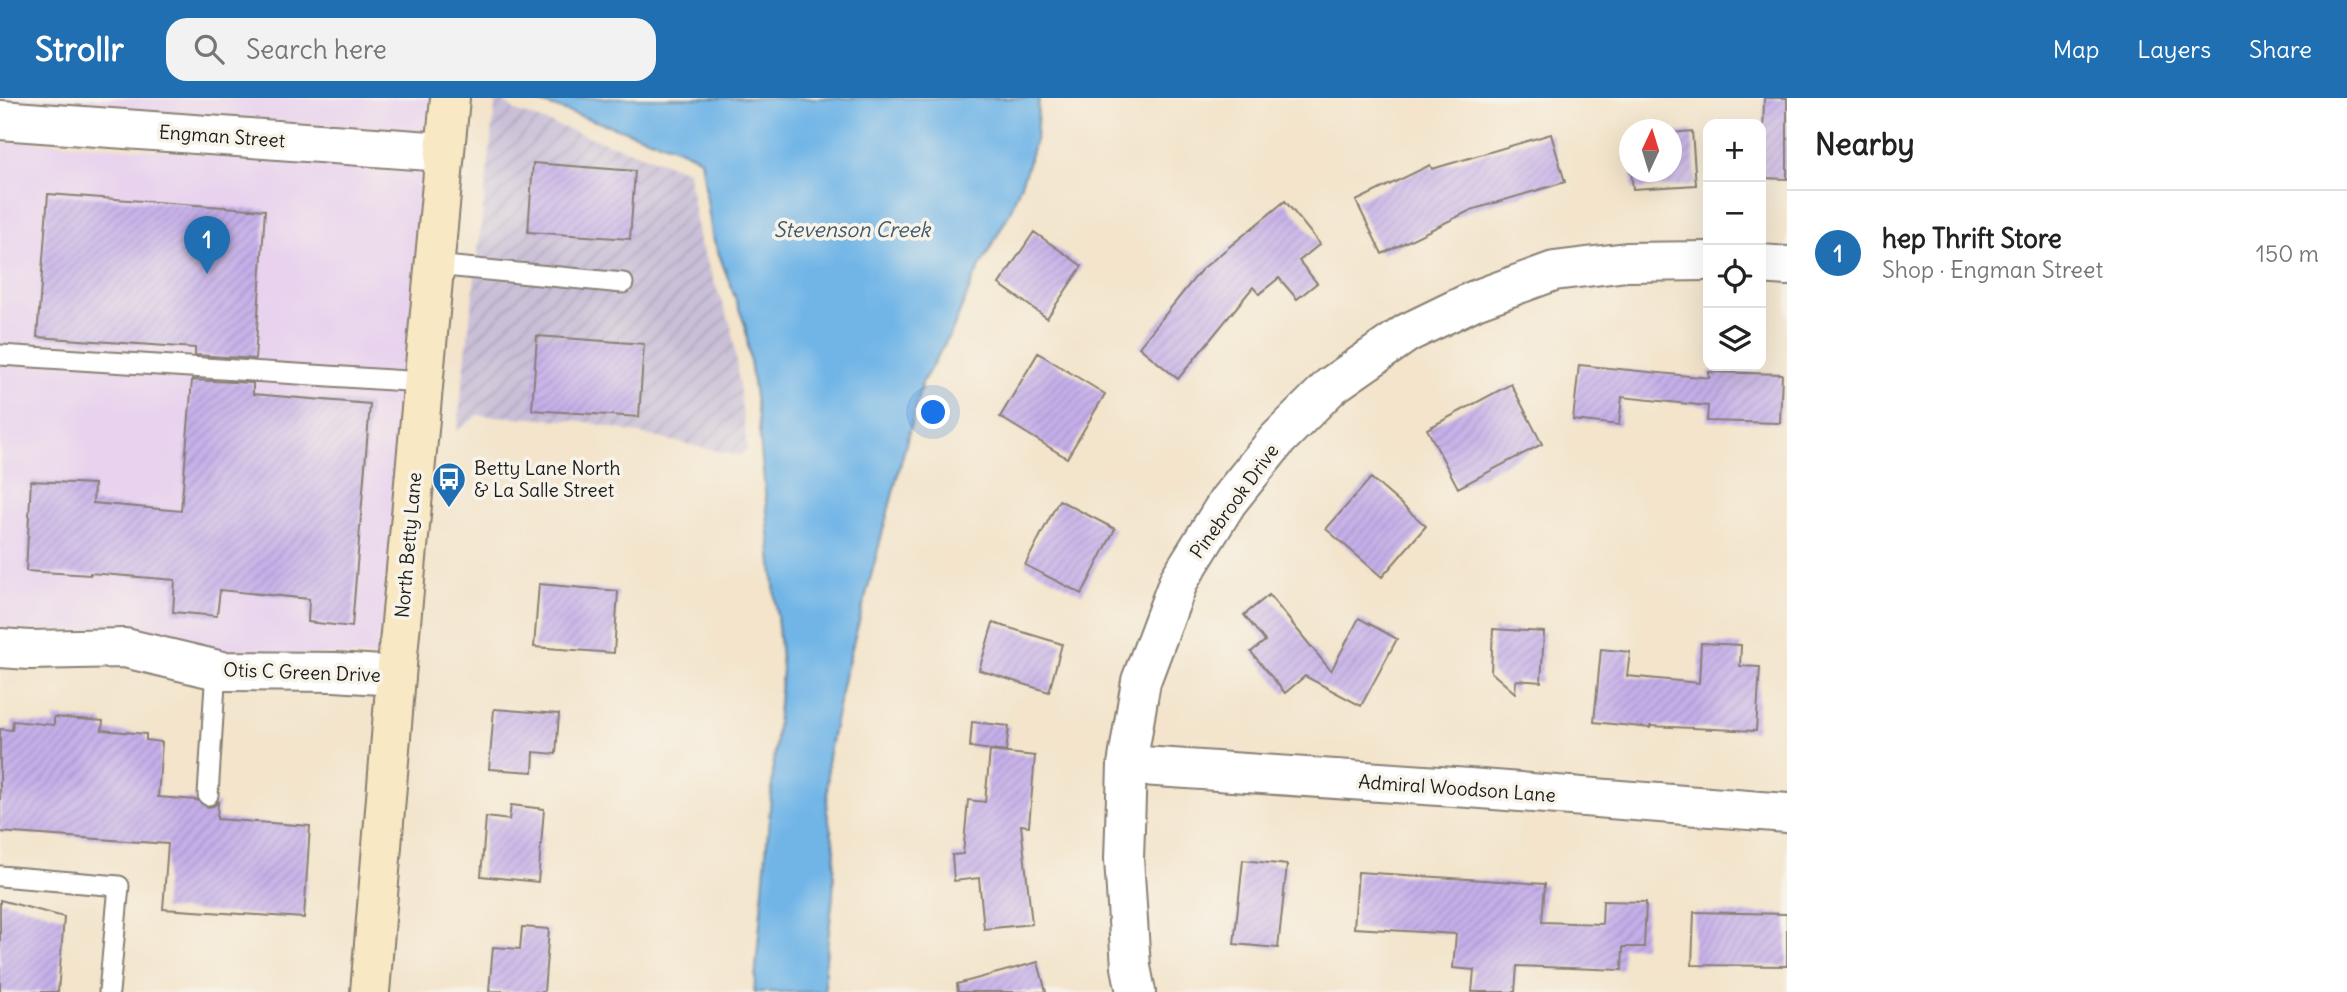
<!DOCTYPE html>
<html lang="en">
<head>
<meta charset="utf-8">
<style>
  body { margin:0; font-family:Delius,sans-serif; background:#f2f2f2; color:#222 }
  .controls { position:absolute; right:21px; top:21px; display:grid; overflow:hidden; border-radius:14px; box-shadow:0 7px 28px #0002 }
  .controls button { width:63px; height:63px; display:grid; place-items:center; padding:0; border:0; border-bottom:2px solid #e0e0e0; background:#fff; color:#222; font:35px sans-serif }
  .compass { position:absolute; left:1619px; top:21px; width:63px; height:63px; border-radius:50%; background:#fff; box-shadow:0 7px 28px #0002; rotate:4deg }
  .you { position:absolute; left:934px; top:315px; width:24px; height:24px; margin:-18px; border:5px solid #fff; border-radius:50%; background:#1a73e8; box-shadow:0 0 0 10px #1a73e833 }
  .badge { display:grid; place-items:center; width:46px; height:46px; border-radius:50%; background:#1f6fb2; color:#fff; font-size:23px; font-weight:700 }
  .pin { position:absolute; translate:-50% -58px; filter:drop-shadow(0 2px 4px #0008) }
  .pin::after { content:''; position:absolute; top:37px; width:24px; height:21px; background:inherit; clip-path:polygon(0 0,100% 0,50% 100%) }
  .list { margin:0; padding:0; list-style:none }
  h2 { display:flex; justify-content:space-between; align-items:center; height:91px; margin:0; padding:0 28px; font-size:30px }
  h2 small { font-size:23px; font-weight:400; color:#767676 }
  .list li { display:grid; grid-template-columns:46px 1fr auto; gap:21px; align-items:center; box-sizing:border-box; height:126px; padding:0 28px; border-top:2px solid #e0e0e0 }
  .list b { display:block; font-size:26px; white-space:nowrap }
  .list p { margin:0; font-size:23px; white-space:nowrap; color:#767676 }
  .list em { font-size:23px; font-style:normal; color:#767676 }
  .icon { flex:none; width:38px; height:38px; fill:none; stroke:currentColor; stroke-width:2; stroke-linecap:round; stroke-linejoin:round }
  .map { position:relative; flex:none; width:1787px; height:894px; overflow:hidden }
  header { display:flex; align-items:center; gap:42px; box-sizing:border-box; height:98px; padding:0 35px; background:#1f6fb2; color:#fff }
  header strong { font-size:33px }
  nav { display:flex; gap:38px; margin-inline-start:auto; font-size:24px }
  .search { width:490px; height:63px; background:#f2f2f2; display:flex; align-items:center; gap:18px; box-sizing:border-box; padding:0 24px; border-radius:21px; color:#767676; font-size:26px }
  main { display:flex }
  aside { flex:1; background:#fff }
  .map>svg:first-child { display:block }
</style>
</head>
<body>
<header>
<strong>Strollr</strong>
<div class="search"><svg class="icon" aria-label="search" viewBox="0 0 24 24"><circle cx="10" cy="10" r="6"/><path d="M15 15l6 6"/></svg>Search here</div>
<nav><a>Map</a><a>Layers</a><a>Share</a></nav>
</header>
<main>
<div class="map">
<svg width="1787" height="894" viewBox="0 0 1787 894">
  <defs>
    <pattern id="industrial-furrows" width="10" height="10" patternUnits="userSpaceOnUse" patternTransform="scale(1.75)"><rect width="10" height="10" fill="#c9bfd7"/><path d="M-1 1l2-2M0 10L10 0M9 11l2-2" fill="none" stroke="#aca4b8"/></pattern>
    <pattern id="building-hatch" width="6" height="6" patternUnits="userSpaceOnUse" patternTransform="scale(1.75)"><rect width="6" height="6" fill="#c5afe9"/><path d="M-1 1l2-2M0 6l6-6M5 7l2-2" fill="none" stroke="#a996c7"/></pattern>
  </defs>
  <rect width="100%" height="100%" fill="#f7f3e8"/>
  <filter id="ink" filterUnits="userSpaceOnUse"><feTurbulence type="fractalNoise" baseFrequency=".0143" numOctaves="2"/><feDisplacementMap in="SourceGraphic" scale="14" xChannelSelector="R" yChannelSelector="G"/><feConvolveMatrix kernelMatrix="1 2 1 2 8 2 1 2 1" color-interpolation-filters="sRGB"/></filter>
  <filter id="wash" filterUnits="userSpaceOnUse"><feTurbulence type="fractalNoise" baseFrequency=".00686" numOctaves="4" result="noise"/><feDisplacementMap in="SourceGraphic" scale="28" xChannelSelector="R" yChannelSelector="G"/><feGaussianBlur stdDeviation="1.57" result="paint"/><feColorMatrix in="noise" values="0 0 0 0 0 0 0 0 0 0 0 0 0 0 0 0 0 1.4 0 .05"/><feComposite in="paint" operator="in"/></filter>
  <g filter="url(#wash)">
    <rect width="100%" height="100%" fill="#f3e4cb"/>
    <path fill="#e8d2ee" d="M7 0H433L430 35 7 4Z
      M4 41 427 72 381 559 227 554 125 531 31 533 0 531V93Z"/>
    <path fill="url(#industrial-furrows)" d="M496 0H500L515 13 688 73 699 143 732 231 747 351 739 358 583 323 478 317 457 333Z"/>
    <path fill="#71b5e7" stroke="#466882" stroke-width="2" d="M526 0H1039L1036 39 1027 70 1010 114 974 180 953 231 922 285 843 584 828 659 827 714 835 751 833 798 825 870V894H754L782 571 758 320 745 227 712 137 701 61 677 50Z"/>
    <g id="blocks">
      <path fill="url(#building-hatch)" d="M1764 0H1787V81L1761 80V39H1763Z
        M1692 33 1696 87 1633 91 1631 74H1671V35Z
        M1551 36 1565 84 1471 112 1382 156 1356 103 1430 67 1432 71Z
        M533 65 635 73 630 141 528 134Z
        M48 96 265 112 255 261 195 257V250L37 239Z
        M1285 103 1320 146 1299 163 1317 185 1297 201 1279 180 1259 196 1253 189 1178 281 1139 249 1201 172Z
        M1034 134 1082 168 1047 220 999 186Z
        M537 238 644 246 639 319 532 312Z
        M1038 255 1105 296 1067 360 1000 319Z
        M1579 267 1709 280V274L1782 276 1780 325 1707 323 1708 308 1622 299 1619 327 1573 322Z
        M192 282 253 285V296L370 306 352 529 308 524 309 501 220 492 217 518 173 514 175 482 90 475V477L26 473 31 383 94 386 93 405 181 413Z
        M1511 286 1542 346 1458 390 1427 331Z
        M1371 380 1426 428 1382 479 1326 431Z
        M1059 402 1115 431 1082 496 1025 467Z
        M539 486 618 493 614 555 534 549Z
        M1269 497 1331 573 1359 520 1397 541 1361 608 1305 578 1285 595 1251 554 1265 543 1244 517Z
        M993 525 1062 546 1049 594 979 572Z
        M1493 531 1544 534 1541 584 1516 582 1515 595 1491 574Z
        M1701 545 1741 547 1740 568 1760 569 1756 633 1650 628V630L1594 624 1601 551 1630 554 1627 578 1699 585Z
        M494 611 559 616 556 656 534 654 533 674 489 671Z
        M54 619 103 623 102 632 146 636V642L162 644 158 699 197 702 207 709 213 708 218 704 217 721 310 728 304 820 163 811 168 746 0 734V631L12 632 13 623 54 627Z
        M972 624 1009 628 1006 654 970 649Z
        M990 653 1035 658 1029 728 1021 727 1032 826 984 831 979 780 954 783 952 757 963 756 968 702 985 704Z
        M511 707 544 711 538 784 481 778 486 719 509 722Z
        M1243 762 1287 767 1278 850 1234 846Z
        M1358 774 1545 786 1542 824 1602 826 1603 803 1646 804 1644 849H1623L1622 872 1517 868 1515 894H1472L1474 872 1453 870 1456 836 1354 830Z
        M0 802 64 819 58 894H0Z
        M1694 814 1787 816V868L1692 867Z
        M522 829 549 831 544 894 489 893 493 849 520 851Z
        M1038 864 1046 894H958L957 886Z"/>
    </g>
  </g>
  <g filter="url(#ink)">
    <use href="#blocks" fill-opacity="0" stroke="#888074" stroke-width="2"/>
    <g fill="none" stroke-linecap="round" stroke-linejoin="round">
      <g stroke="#888074" stroke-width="23">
        <path id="lane" d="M434 167 623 185
          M0 257 423 284
          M208 697 216 571
          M0 778 119 788 109 894"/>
      </g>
      <g stroke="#888074" stroke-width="42">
        <path id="street" d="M0 22 444 54
          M1761 166 1787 168
          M0 550 30 552 125 550 222 573 335 574 396 578
          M1127 667 1469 690 1787 715
          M1136 894 1131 869 1124 761 1127 667 1141 583 1179 482 1228 403 1277 342 1331 288 1407 235 1475 202 1554 173 1627 164 1708 163"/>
      </g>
      <g stroke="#888074" stroke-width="42">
        <path id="secondary" d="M370 894 396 578 450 0"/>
      </g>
      <use href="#lane" stroke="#fff" stroke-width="19"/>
      <use href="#street" stroke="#fff" stroke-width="38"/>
      <use href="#secondary" stroke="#f8e8c3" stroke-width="38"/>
    </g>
  </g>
  <defs>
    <g id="bus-pin" transform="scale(1.75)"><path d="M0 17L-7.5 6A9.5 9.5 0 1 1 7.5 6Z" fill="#1f6fb2" stroke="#f7f3e8"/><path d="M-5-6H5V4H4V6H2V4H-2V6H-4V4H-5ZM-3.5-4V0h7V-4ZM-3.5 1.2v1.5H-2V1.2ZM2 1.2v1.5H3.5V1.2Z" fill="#fff"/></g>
  </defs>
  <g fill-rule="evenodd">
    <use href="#bus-pin" x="449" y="381"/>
  </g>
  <g text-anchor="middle" stroke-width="7" stroke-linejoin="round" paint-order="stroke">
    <g font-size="19" fill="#1c1c1c" stroke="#f7f3e8">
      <text transform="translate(222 38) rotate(4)" y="7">Engman Street</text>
      <text transform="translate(1234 403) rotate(-54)" y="7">Pinebrook Drive</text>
      <text transform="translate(408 447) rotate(-85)" y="7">North Betty Lane</text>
      <text transform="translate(302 574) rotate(2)" y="7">Otis C Green Drive</text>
      <text transform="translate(1457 690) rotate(4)" y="7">Admiral Woodson Lane</text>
    </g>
    <g font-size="19" fill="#1c1c1c" stroke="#f7f3e8" text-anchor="start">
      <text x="474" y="377">Betty Lane North<tspan x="474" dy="22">&amp; La Salle Street</tspan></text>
    </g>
    <g font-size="21" font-style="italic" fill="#3e596d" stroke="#f7f3e8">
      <text x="852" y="139">Stevenson Creek</text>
    </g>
  </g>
</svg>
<div class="controls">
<button>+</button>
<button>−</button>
<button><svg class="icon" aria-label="locate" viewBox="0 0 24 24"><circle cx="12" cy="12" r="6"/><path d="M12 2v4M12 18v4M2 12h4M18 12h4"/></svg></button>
<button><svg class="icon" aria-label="layers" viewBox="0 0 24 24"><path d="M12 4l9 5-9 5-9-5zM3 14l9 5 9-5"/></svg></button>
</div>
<svg class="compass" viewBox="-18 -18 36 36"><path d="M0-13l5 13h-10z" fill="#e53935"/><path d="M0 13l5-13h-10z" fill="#767676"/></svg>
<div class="you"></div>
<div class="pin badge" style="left:207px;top:176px">1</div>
</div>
<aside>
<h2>Nearby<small></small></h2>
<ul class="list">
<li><span class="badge">1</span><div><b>hep Thrift Store</b><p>Shop · Engman Street</p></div><em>150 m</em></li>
</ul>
</aside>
</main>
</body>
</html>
